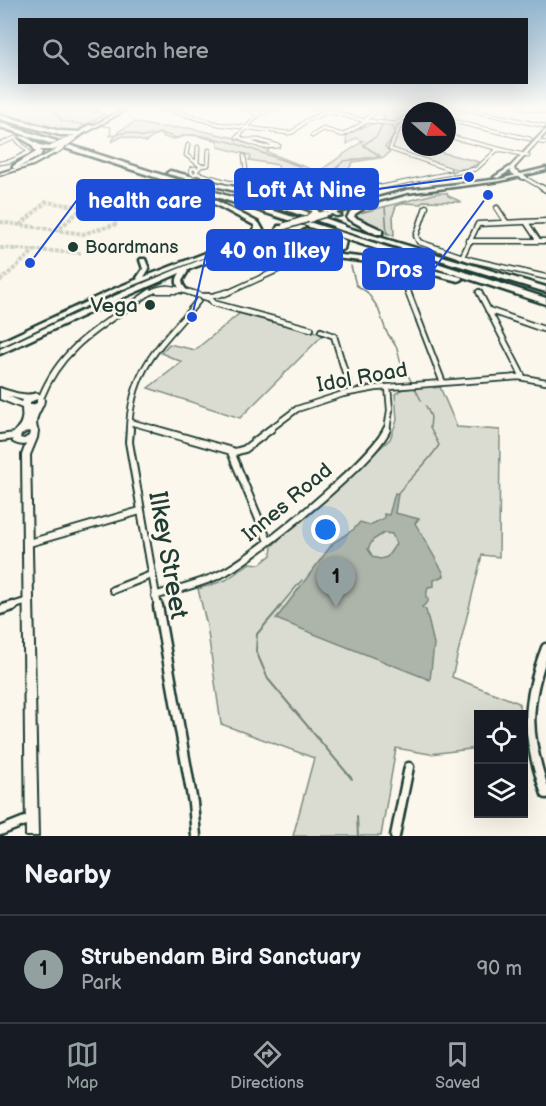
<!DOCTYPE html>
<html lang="en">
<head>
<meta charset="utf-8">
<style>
  body { margin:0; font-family:"Balsamiq Sans",sans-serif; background:#242831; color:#f1f3f6 }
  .controls { position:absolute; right:18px; bottom:18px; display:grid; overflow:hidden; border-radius:0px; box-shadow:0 6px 24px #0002 }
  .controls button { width:54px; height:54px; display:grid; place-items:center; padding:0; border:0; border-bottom:2px solid #363941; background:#171b24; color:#f1f3f6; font:30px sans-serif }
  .compass { position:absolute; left:402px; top:102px; width:54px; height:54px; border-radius:50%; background:#171b24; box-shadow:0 6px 24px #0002; rotate:110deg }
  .you { position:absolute; left:326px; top:530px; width:21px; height:21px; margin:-15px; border:4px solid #fff; border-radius:50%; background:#1a73e8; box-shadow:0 0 0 9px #1a73e833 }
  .badge { display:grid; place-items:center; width:39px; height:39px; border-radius:50%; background:#92a19f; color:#111; font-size:20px; font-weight:700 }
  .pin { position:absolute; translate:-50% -50px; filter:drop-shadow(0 2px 3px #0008) }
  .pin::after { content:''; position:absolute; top:32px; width:21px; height:18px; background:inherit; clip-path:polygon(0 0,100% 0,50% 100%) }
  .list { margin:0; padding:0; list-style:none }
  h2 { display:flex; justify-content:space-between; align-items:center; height:78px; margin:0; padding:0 24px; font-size:26px }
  h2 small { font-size:20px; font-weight:400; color:#9ea1a6 }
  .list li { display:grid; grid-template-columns:39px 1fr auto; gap:18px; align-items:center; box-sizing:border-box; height:108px; padding:0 24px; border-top:2px solid #363941 }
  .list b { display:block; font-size:22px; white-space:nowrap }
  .list p { margin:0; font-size:20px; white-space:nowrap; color:#9ea1a6 }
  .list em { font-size:20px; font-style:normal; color:#9ea1a6 }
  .icon { flex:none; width:33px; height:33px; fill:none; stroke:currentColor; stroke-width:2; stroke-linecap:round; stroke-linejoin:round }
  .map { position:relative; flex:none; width:546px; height:836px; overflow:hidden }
  .search { position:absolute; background:#171b24; box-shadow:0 6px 24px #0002; left:18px; right:18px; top:18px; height:66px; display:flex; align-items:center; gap:15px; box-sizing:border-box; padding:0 21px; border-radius:0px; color:#9ea1a6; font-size:22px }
  .sheet { height:186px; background:#171b24 }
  nav { display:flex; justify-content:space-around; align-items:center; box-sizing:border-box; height:84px; border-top:2px solid #363941; background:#171b24; font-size:16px; color:#9ea1a6 }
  nav a { display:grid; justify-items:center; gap:3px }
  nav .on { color:#92a19f }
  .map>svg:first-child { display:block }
</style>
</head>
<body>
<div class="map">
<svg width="546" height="836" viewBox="0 0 546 836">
  <rect width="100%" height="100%" fill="#fbf7ec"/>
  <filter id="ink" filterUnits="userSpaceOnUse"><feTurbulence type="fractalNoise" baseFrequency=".0167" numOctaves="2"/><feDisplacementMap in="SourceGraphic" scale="12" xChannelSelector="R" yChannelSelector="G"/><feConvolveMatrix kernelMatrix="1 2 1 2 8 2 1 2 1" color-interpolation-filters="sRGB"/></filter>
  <g filter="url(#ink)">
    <path fill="#dbdcd1" stroke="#7d8c82" stroke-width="1.5" d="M0 107H72L105 114 75 132H66L0 115Z
      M135 122 157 127 189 128 240 139 245 143 270 148 267 152 318 172 363 141 356 138 347 144 346 136C360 127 381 116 395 130L393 138 385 147 390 151 385 157 353 162 348 170 367 186C340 202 310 192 281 186L278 165 249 160 251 157 249 155 218 147 217 140C209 139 200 136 192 135 178 135 174 145 158 133L146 142 123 136 111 142 119 131Z
      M428 149 479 162C463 177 438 164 419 158Z
      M438 193H447L448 196 462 202 423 201 421 204 404 203 396 206 393 215 394 236 354 220 353 215 356 214Z
      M240 313 324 334 240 418 148 388 182 362 161 353 169 344 195 350Z
      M433 386 434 388 440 387 457 427 500 430 499 557 482 555 452 677 519 703 520 714H478V748L430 754 396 748 381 836H293L314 758 221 724 207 626 198 589 226 580 250 563 260 564 271 555 272 546 390 439 397 420 395 394 403 389Z"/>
    <path fill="#adb4aa" stroke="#74847b" stroke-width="1.5" fill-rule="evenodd" d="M395 493 398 494 395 513 419 519 415 523 443 572 444 576 434 580V586L428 587 426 597 428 599V602L422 607 426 610 434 644 430 680 276 619 333 543 354 529 360 522 370 525 384 518V514L389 515ZM384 533 392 534 396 544 387 557 380 559 373 557 368 549 373 540Z"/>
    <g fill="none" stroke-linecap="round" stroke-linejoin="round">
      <path stroke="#74847b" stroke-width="1.5" d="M34 107 52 109 62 121 86 125
        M384 121 385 107
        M98 125 111 127 110 136 127 132 143 137 162 133 176 138 187 135 203 136 231 142 299 166 301 171 326 177
        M364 197 335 179 326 177 344 161 380 156 363 145 377 136 382 125
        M385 207 387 234
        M351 266 356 285 367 292 378 308 386 331 397 348 400 360 421 400
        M397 494C411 477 428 463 439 445L430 428 431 417 426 406
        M279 607 302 580"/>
      <path stroke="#74847b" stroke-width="2" d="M281 606 257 634 256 651 268 679 352 779
        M357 816 358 836"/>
      <path stroke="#cfd2c7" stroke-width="4" stroke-dasharray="4 1.5" stroke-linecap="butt" d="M0 222 83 234 117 224
        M20 225 46 202 83 207 58 230
        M0 248 82 253
        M0 281 35 250"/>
      <g stroke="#1f3d34" stroke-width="5">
        <path id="street-far4" d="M158 107 218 124 288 133 293 132 306 121 327 112
          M239 107 260 114
          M312 107 362 120
          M400 107 411 111
          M457 107 544 126
          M521 107 546 112
          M94 110 100 107
          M416 111 422 107
          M365 120 375 112 373 107
          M447 120 530 139
          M363 123 368 121 395 124
          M395 124 411 114
          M402 127 411 128
          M399 128 390 149 449 169
          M238 136 244 140
          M312 136 323 129 343 135 364 123
          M447 136 528 156
          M237 138 258 115 277 107
          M244 140H258L279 146 263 147Z
          M540 142 546 143
          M0 144 15 138 29 152 11 161 0 163
          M188 145 186 155 197 163
          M244 156 248 184
          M201 166 208 165 209 150
          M191 171a3 3 0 1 1 6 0a3 3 0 1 1-6 0Z
          M197 170 201 166 197 163 198 147
          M196 173 228 182 299 189
          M454 173 476 169 497 150H501
          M525 178 544 189
          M371 189 451 173"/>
      </g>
      <g stroke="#1f3d34" stroke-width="7">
        <path id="street-far3" d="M288 187 330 197 379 187
          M541 187 546 190
          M426 207 416 236 419 242 472 260 546 277
          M497 208 506 222
          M526 222 538 240
          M468 241H546
          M462 257 478 224 546 221
          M401 273 409 294
          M158 291H178
          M148 294C164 283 177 289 194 294
          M225 294 280 269"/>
      </g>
      <g stroke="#1f3d34" stroke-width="8">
        <path id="street-far2" d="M189 292 208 298 213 296H204
          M408 292 443 383
          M479 292 523 377
          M213 296 228 292
          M210 299 213 303 311 329
          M488 310 546 330
          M321 331 334 336 351 392
          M41 398C62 344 106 324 150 292
          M130 422 159 430
          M129 430C131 367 161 346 198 301
          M269 430 297 409 343 394 376 388 519 377 546 382
          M387 430 390 410 388 387"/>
      </g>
      <g stroke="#1f3d34" stroke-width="10">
        <path id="street-far1" d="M130 429 129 442 158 607
          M154 429 235 452 245 449 271 429
          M0 438 15 436
          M231 452 268 541
          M29 543 140 511
          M113 590 151 575
          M155 596C178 588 203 584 225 572 257 555 374 460 387 429
          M9 607 28 601"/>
      </g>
      <g stroke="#1f3d34" stroke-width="13">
        <path id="street" d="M158 606 193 803 196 836
          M0 610 13 606
          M546 648C524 705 526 737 546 794
          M0 831 30 819
          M395 836 409 767"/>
      </g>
      <g stroke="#1f3d34" stroke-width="4">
        <path id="secondary" d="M126 107H131L87 132 84 131Z
          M545 130H546V133L514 168 515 171 527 177V179H523L511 173 510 167Z
          M56 150 59 151 33 165 0 175V173L31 163Z
          M0 388C12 392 25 397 37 393 56 401 29 413 38 431L37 438 30 455 38 836H26L22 455 26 444C22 446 17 444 13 442 11 428 20 431 22 419 23 416 22 412 22 408L0 399ZM8 396 23 400 22 402ZM37 399V403L32 405H30V402ZM28 431 30 432 29 436 24 439 20 438 21 435Z"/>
      </g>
      <g stroke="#1f3d34" stroke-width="5">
        <path id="primary" d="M510 167 514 168 498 178 494 177Z
          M546 168V170L500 181 407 193 324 216 321 214 407 190 500 179Z
          M301 225 304 227 303 228 264 241 187 270 188 271 182 281 183 285 187 291 186 292H182C176 285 175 280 180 273L113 302 0 354V349C98 303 197 256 301 225Z
          M239 240 242 242 241 243 118 291 0 347V342L114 289 138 279 137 278 143 269 140 260 141 259H145L149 269 144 277Z"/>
      </g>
      <g stroke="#1f3d34" stroke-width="5">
        <path id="highway" d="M0 115 60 131 79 132 89 125 94 126 74 140 71 138 75 135H60L0 119Z
          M0 123 546 298V304L337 236 346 241 344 249C325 257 310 246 294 246L275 236 274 234 278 226H284L285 228 282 233 291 238 289 236 291 229 299 226H303L305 227 297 232V235C309 244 323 251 337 246L338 242 327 236 331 234 0 127Z
          M21 136C28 137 33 142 40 145 44 147 50 146 55 148L52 150H40L42 152 40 156 17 168H13V166L36 152 31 144 21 138Z
          M170 171 235 187 296 194 341 215 336 216 294 197 281 200 279 202 344 225 345 227 546 287V292L334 228 333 226 280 208 272 203 277 197 282 196 235 191 168 174 167 173Z
          M207 196 259 223 263 230 251 241H245V237L255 229 254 225 205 199 204 198Z
          M359 207 364 208 355 214 354 217 382 230V234H376L348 219 347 218 350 212Z
          M323 253 395 261 461 277 462 279 458 281 395 265 326 257 322 255Z"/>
      </g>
      <use href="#street-far4" stroke="#fbf7ec" stroke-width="3"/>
      <use href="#street-far3" stroke="#fbf7ec" stroke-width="4"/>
      <use href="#street-far2" stroke="#fbf7ec" stroke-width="4.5"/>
      <use href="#street-far1" stroke="#fbf7ec" stroke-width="6"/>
      <use href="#street" stroke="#fbf7ec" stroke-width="8"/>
      <use href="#secondary" fill="#fbf7ec" fill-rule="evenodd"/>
      <use href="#primary" fill="#fbf7ec" fill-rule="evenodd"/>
      <use href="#highway" fill="#fbf7ec" fill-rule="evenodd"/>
      <g stroke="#1f3d34" stroke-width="6" stroke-linecap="butt">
        <path id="secondary-bridge" d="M57 151 73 139"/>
      </g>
      <g stroke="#1f3d34" stroke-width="9" stroke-linecap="butt">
        <path id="primary-bridge" d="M285 226 324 214"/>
      </g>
      <g stroke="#1f3d34" stroke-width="8" stroke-linecap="butt">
        <path id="highway-bridge-far1" d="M52 148 73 138"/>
      </g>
      <g stroke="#1f3d34" stroke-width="10" stroke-linecap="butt">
        <path id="highway-bridge" d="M310 218 315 214"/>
      </g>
      <use href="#secondary-bridge" stroke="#fbf7ec" stroke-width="4"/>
      <use href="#primary-bridge" stroke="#fbf7ec" stroke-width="6"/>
      <use href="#highway-bridge-far1" stroke="#fbf7ec" stroke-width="5"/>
      <use href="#highway-bridge" stroke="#fbf7ec" stroke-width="8"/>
    </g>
  </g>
  <linearGradient id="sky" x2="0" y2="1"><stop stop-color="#90b4cf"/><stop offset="0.48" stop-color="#fdfbf6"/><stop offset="1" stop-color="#fdfbf6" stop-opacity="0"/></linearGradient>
  <rect width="546" height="224" fill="url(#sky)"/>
  <g fill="#1f3d34" stroke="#fbf7ec" stroke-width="2">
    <circle cx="73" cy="247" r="6"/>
    <circle cx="150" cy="305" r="6"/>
  </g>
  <g text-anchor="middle" stroke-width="5" stroke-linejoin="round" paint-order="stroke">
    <g font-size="18" fill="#1f3d34" stroke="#fbf7ec" text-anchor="start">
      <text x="85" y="253">Boardmans</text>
    </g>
    <g font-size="21" fill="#1f3d34" stroke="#fbf7ec" text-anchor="end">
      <text x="138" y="312">Vega</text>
    </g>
    <g font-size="21" fill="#1f3d34" stroke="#fbf7ec">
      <text transform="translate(362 377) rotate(-10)" y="7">Idol Road</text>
      <text transform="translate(287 502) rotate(-40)" y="7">Innes Road</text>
    </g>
    <g font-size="26" fill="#1f3d34" stroke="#fbf7ec">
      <text transform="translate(169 555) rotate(80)" y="9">Ilkey Street</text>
    </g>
  </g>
  <path fill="none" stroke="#1d4ed8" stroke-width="2" d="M469 177L378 189M30 263L77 200M192 317L207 250M488 195L434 269"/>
  <g fill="#1d4ed8" stroke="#fbf7ec" stroke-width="2">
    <circle cx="469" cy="177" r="6"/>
    <circle cx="30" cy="263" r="6"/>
    <circle cx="192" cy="317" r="6"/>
    <circle cx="488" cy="195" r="6"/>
  </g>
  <g fill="#1d4ed8" stroke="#1d4ed8" stroke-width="2">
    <rect x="235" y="169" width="143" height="40" rx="6"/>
    <rect x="77" y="180" width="137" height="40" rx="6"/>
    <rect x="207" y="230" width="135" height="40" rx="6"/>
    <rect x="363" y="249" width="71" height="40" rx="6"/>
  </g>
  <g font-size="22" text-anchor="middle" font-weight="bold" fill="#fff">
    <text x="306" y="197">Loft At Nine</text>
    <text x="145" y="208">health care</text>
    <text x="275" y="258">40 on Ilkey</text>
    <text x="399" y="277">Dros</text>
  </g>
</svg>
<div class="controls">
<button><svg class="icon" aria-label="locate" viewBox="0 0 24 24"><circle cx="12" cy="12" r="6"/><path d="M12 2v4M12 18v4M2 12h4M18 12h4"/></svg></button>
<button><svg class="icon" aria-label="layers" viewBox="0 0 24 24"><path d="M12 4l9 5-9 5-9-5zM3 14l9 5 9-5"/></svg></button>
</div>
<svg class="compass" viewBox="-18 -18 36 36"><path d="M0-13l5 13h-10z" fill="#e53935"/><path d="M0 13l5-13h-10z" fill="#9ea1a6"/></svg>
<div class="you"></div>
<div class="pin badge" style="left:336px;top:607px">1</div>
<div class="search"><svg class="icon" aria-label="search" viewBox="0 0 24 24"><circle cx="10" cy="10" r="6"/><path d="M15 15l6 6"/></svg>Search here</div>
</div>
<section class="sheet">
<h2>Nearby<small></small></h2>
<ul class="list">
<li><span class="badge">1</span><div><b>Strubendam Bird Sanctuary</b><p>Park</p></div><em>90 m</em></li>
</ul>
</section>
<nav>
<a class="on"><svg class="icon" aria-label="map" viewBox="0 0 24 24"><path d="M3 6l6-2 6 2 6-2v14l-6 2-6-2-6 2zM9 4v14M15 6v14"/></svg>Map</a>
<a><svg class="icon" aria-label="directions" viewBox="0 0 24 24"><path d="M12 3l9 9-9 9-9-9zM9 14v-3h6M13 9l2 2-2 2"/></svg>Directions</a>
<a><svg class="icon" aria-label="saved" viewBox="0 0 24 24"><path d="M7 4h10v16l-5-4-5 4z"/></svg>Saved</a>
</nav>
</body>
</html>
